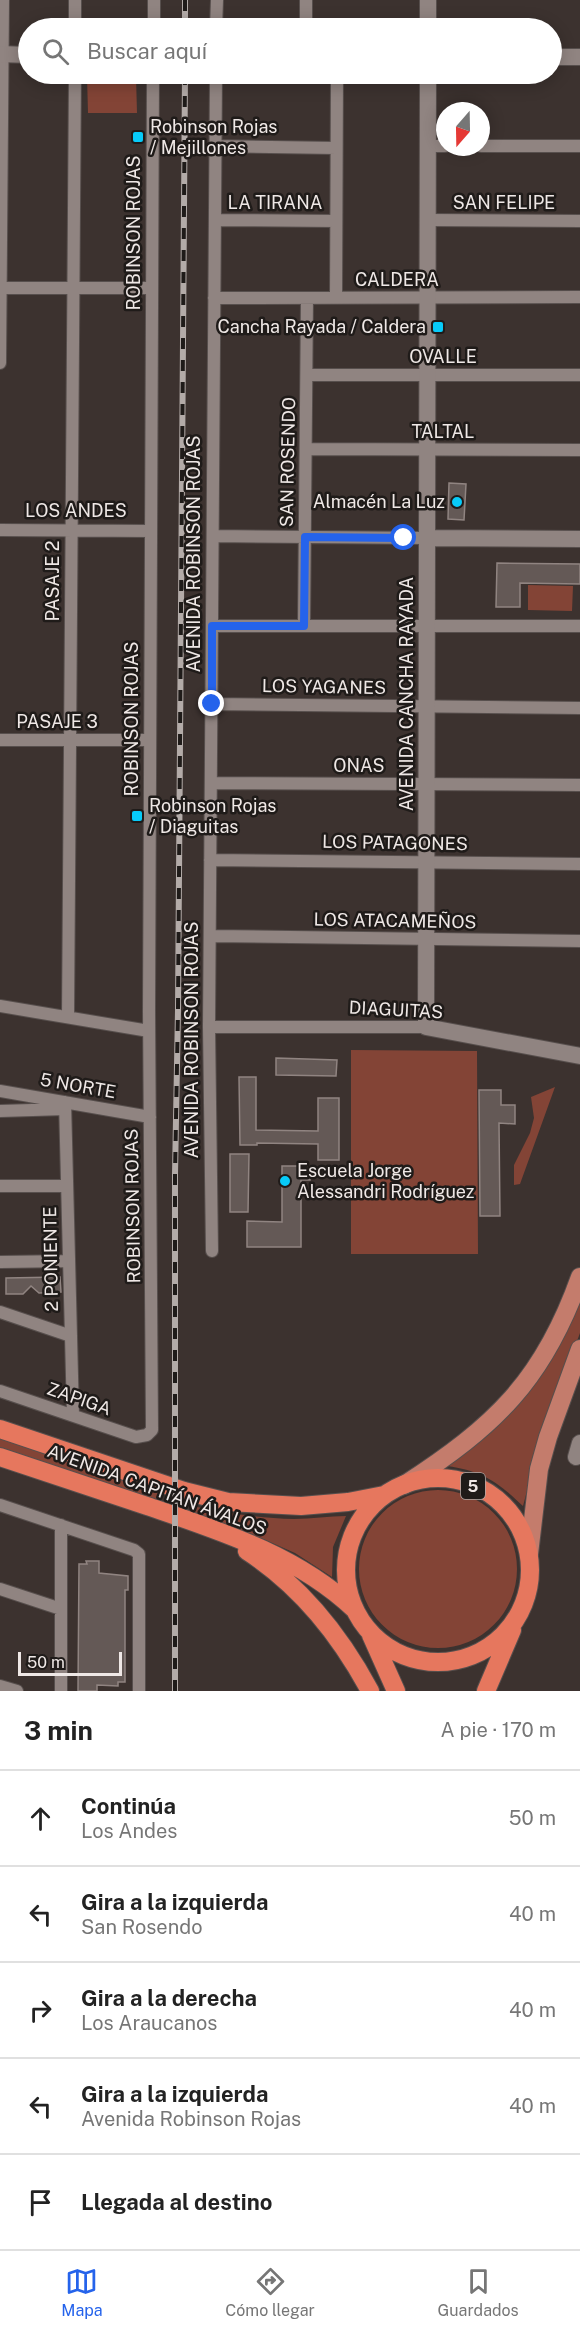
<!DOCTYPE html>
<html lang="es">
<head>
<meta charset="utf-8">
<style>
  body { margin:0; font-family:"Public Sans",sans-serif; background:#f2f2f2; color:#222 }
  .compass { position:absolute; left:436px; top:102px; width:54px; height:54px; border-radius:50%; background:#fff; box-shadow:0 3px 15px #0003; rotate:200deg }
  .scale { position:absolute; left:18px; bottom:15px; width:104px; box-sizing:border-box; padding-left:6px; border:3px solid #efe8e6; border-top:0; font-size:16px; line-height:21px; white-space:nowrap; color:#efe8e6; -webkit-text-stroke:4px #1f1b19; paint-order:stroke }
  .stop { position:absolute; width:18px; height:18px; margin:-14px; border:4px solid #2563eb; border-radius:50%; background:#fff }
  .stop.end { background:#2563eb; border-color:#fff; box-shadow:0 2px 6px #0008 }
  .list { margin:0; padding:0; list-style:none }
  h2 { display:flex; justify-content:space-between; align-items:center; height:78px; margin:0; padding:0 24px; font-size:26px }
  h2 small { font-size:20px; font-weight:400; color:#767676 }
  .list li { display:grid; grid-template-columns:39px 1fr auto; gap:18px; align-items:center; box-sizing:border-box; height:96px; padding:0 24px; border-top:2px solid #e0e0e0 }
  .list b { display:block; font-size:22px; white-space:nowrap }
  .list p { margin:0; font-size:20px; white-space:nowrap; color:#767676 }
  .list em { font-size:20px; font-style:normal; color:#767676 }
  .icon { flex:none; width:33px; height:33px; fill:none; stroke:currentColor; stroke-width:2; stroke-linecap:round; stroke-linejoin:round }
  .map { position:relative; flex:none; width:580px; height:1691px; overflow:hidden }
  .search { position:absolute; background:#fff; box-shadow:0 3px 15px #0003; left:18px; right:18px; top:18px; height:66px; display:flex; align-items:center; gap:15px; box-sizing:border-box; padding:0 21px; border-radius:33px; color:#767676; font-size:22px }
  .sheet { height:558px; background:#fff }
  nav { display:flex; justify-content:space-around; align-items:center; box-sizing:border-box; height:84px; border-top:2px solid #e0e0e0; background:#fff; font-size:16px; color:#767676 }
  nav a { display:grid; justify-items:center; gap:3px }
  nav .on { color:#2563eb }
  .map>svg:first-child { display:block }
</style>
</head>
<body>
<div class="map">
<svg width="580" height="1691" viewBox="0 0 580 1691">
  <rect width="100%" height="100%" fill="#3c322f"/>
  <path fill="#834436" d="M87 76H136L137 113H88Z
    M528 585 573 586 572 611 528 610Z
    M351 1050 477 1051 478 1254H351Z
    M555 1087 520 1184 514 1185V1165L530 1133 534 1118 531 1097Z
    M580 1299V1333L541 1438 523 1506C498 1482 482 1471 447 1466 471 1447 497 1429 517 1406 543 1375 560 1335 580 1299Z
    M0 1437 163 1494 160 1503 0 1451Z
    M359 1569a79 79 0 1 1 158 0a79 79 0 1 1-158 0Z
    M192 1506C226 1513 259 1518 294 1519 312 1519 329 1516 346 1516L333 1547 332 1577 295 1553 254 1535 190 1512Z"/>
  <path fill="#645956" stroke="#908481" stroke-width="1.5" d="M449 483 466 484 464 520 448 519Z
    M497 563 580 564V584L520 583V607H496Z
    M276 1058 337 1060 336 1076 276 1075Z
    M239 1077H256V1130L318 1131V1098H339V1160H318V1144L257 1143V1145H240Z
    M479 1090H501V1105H515V1124L499 1123 500 1216H480Z
    M230 1154H249L248 1212H230Z
    M282 1166H310V1180H301V1247H247V1221L282 1222Z
    M60 1277 61 1292 39 1293 31 1286 23 1294H6V1278Z
    M86 1561H99V1573L128 1576V1590H125V1682H118V1686L97 1685V1691H78L79 1564H87Z"/>
  <g fill="none" stroke-linecap="round" stroke-linejoin="round">
    <g stroke="#574f4d" stroke-width="14">
      <path id="street" d="M75 28V0
        M154 28V0
        M216 28 217 0
        M306 28V0
        M215 146 336 148
        M428 146H445
        M481 146H580
        M215 220 336 221
        M428 220 580 221
        M0 288H152
        M214 298 580 297
        M336 298 337 74
        M0 363 3 0
        M307 375H580
        M306 449 580 450
        M0 530 151 531
        M213 536 427 538
        M304 625 307 298
        M212 626H580
        M211 704 580 708
        M0 740H150
        M211 783 580 785
        M210 860 580 864
        M210 936 580 941
        M0 1006 149 1031
        M68 1017 75 74
        M209 1027H426
        M0 1091 150 1117
        M65 1102 73 1415
        M0 1111 65 1109
        M0 1186H67
        M212 1251 209 1027 216 74
        M0 1262 69 1261
        M0 1312 71 1336
        M0 1391 136 1437 147 1435 152 1430 149 1011 153 74
        M0 1505 134 1550 139 1554V1691
        M0 1589 61 1609
        M0 1686 17 1691
        M61 1691V1525"/>
    </g>
    <g stroke="#574f4d" stroke-width="18">
      <path id="secondary" d="M428 28V0
        M0 54 28 55
        M552 57H580
        M428 74 426 1027 580 1056
        M427 538 580 539
        M576 1457 580 1443"/>
    </g>
    <g stroke="#574f4d" stroke-width="20">
      <path id="primary" d="M404 1485C495 1426 543 1381 580 1277
        M529 1554 539 1469 548 1437 580 1349"/>
    </g>
    <g stroke="#574f4d" stroke-width="20">
      <path id="highway" d="M0 1429 184 1491 228 1502 301 1506 348 1502 384 1495
        M0 1457C49 1473 98 1490 147 1506 220 1531 297 1555 354 1609
        M346 1570a92 92 0 1 1 184 0a92 92 0 1 1-184 0Z
        M247 1551C301 1586 340 1635 370 1691
        M371 1635 396 1691
        M486 1691 512 1630"/>
    </g>
    <use href="#street" stroke="#908481" stroke-width="12"/>
    <use href="#secondary" stroke="#908481" stroke-width="16"/>
    <use href="#primary" stroke="#c47c6c" stroke-width="18"/>
    <use href="#highway" stroke="#e6775e" stroke-width="18"/>
    <g stroke="#b3aba8" stroke-width="6">
      <path id="rail" d="M185 0V28
        M175 1691V1174L178 1010 185 74"/>
    </g>
    <use href="#rail" stroke="#1f1b19" stroke-width="4" stroke-dasharray="11" stroke-linecap="butt"/>
  </g>
  <g fill="none" stroke-linecap="round" stroke-linejoin="round">
    <path stroke="#2563eb" stroke-width="8" d="M212 704V626H304L305 537 404 538"/>
  </g>
  <g fill="#07cbf9" stroke="#1f1b19" stroke-width="2">
    <rect x="132" y="131" width="12" height="12" rx="3"/>
    <rect x="432" y="321" width="12" height="12" rx="3"/>
    <circle cx="457" cy="502" r="6"/>
    <rect x="131" y="810" width="12" height="12" rx="3"/>
    <circle cx="285" cy="1181" r="6"/>
  </g>
  <g text-anchor="middle" stroke-width="5" stroke-linejoin="round" paint-order="stroke">
    <rect fill="#1f1b19" stroke="#b1aaa8" stroke-width="1.5" x="461" y="1473" width="24" height="26" rx="4.5"/>
    <g font-size="16" font-weight="bold" fill="#efe8e6">
      <text x="473" y="1492">5</text>
    </g>
    <g font-size="18" fill="#efe8e6" stroke="#1f1b19" text-anchor="start">
      <text x="150" y="133">Robinson Rojas<tspan x="150" dy="21">/ Mejillones</tspan></text>
      <text x="426" y="333" text-anchor="end">Cancha Rayada / Caldera</text>
      <text x="445" y="508" text-anchor="end">Almacén La Luz</text>
      <text x="149" y="812">Robinson Rojas<tspan x="149" dy="21">/ Diaguitas</tspan></text>
      <text x="297" y="1177">Escuela Jorge<tspan x="297" dy="21">Alessandri Rodríguez</tspan></text>
    </g>
    <g font-size="18" fill="#efe8e6" stroke="#1f1b19">
      <text x="275" y="209">LA TIRANA</text>
      <text x="504" y="209">SAN FELIPE</text>
      <text transform="translate(134 233) rotate(-90)" y="6">ROBINSON ROJAS</text>
      <text x="397" y="286">CALDERA</text>
      <text x="443" y="363">OVALLE</text>
      <text x="443" y="438">TALTAL</text>
      <text transform="translate(288 462) rotate(-89)" y="6">SAN ROSENDO</text>
      <text x="76" y="517">LOS ANDES</text>
      <text transform="translate(194 554) rotate(-90)" y="6">AVENIDA ROBINSON ROJAS</text>
      <text transform="translate(53 581) rotate(-90)" y="6">PASAJE 2</text>
      <text transform="translate(324 687) rotate(1)" y="6">LOS YAGANES</text>
      <text transform="translate(407 694) rotate(-90)" y="6">AVENIDA CANCHA RAYADA</text>
      <text transform="translate(132 719) rotate(-90)" y="6">ROBINSON ROJAS</text>
      <text x="57" y="728">PASAJE 3</text>
      <text x="359" y="772">ONAS</text>
      <text transform="translate(395 843) rotate(1)" y="6">LOS PATAGONES</text>
      <text transform="translate(395 921) rotate(1)" y="6">LOS ATACAMEÑOS</text>
      <text transform="translate(396 1010) rotate(3)" y="6">DIAGUITAS</text>
      <text transform="translate(192 1040) rotate(-90)" y="6">AVENIDA ROBINSON ROJAS</text>
      <text transform="translate(78 1086) rotate(10)" y="6">5 NORTE</text>
      <text transform="translate(133 1206) rotate(-91)" y="6">ROBINSON ROJAS</text>
      <text transform="translate(51 1259) rotate(-91)" y="6">2 PONIENTE</text>
      <text transform="translate(79 1399) rotate(19)" y="6">ZAPIGA</text>
      <text transform="translate(157 1490) rotate(20)" y="6">AVENIDA CAPITÁN ÁVALOS</text>
    </g>
  </g>
</svg>
<svg class="compass" viewBox="-18 -18 36 36"><path d="M0-13l5 13h-10z" fill="#e53935"/><path d="M0 13l5-13h-10z" fill="#767676"/></svg>
<div class="scale">50 m</div>
<div class="stop" style="left:404px;top:538px"></div>
<div class="stop end" style="left:212px;top:704px"></div>
<div class="search"><svg class="icon" aria-label="search" viewBox="0 0 24 24"><circle cx="10" cy="10" r="6"/><path d="M15 15l6 6"/></svg>Buscar aquí</div>
</div>
<section class="sheet">
<h2>3 min<small>A pie · 170 m</small></h2>
<ul class="list">
<li><svg class="icon" aria-label="ahead" viewBox="0 0 24 24"><path d="M12 20V5M6 11l6-6 6 6"/></svg><div><b>Continúa</b><p>Los Andes</p></div><em>50 m</em></li>
<li><svg class="icon" aria-label="left" viewBox="0 0 24 24"><path d="M17 20v-9H6M10 6l-5 5 5 5"/></svg><div><b>Gira a la izquierda</b><p>San Rosendo</p></div><em>40 m</em></li>
<li><svg class="icon" aria-label="right" viewBox="0 0 24 24"><path d="M7 20v-9h11M14 6l5 5-5 5"/></svg><div><b>Gira a la derecha</b><p>Los Araucanos</p></div><em>40 m</em></li>
<li><svg class="icon" aria-label="left" viewBox="0 0 24 24"><path d="M17 20v-9H6M10 6l-5 5 5 5"/></svg><div><b>Gira a la izquierda</b><p>Avenida Robinson Rojas</p></div><em>40 m</em></li>
<li><svg class="icon" aria-label="arrive" viewBox="0 0 24 24"><path d="M6 21V4h12l-3 4 3 4H6"/></svg><div><b>Llegada al destino</b></div></li>
</ul>
</section>
<nav>
<a class="on"><svg class="icon" aria-label="map" viewBox="0 0 24 24"><path d="M3 6l6-2 6 2 6-2v14l-6 2-6-2-6 2zM9 4v14M15 6v14"/></svg>Mapa</a>
<a><svg class="icon" aria-label="directions" viewBox="0 0 24 24"><path d="M12 3l9 9-9 9-9-9zM9 14v-3h6M13 9l2 2-2 2"/></svg>Cómo llegar</a>
<a><svg class="icon" aria-label="saved" viewBox="0 0 24 24"><path d="M7 4h10v16l-5-4-5 4z"/></svg>Guardados</a>
</nav>
</body>
</html>
